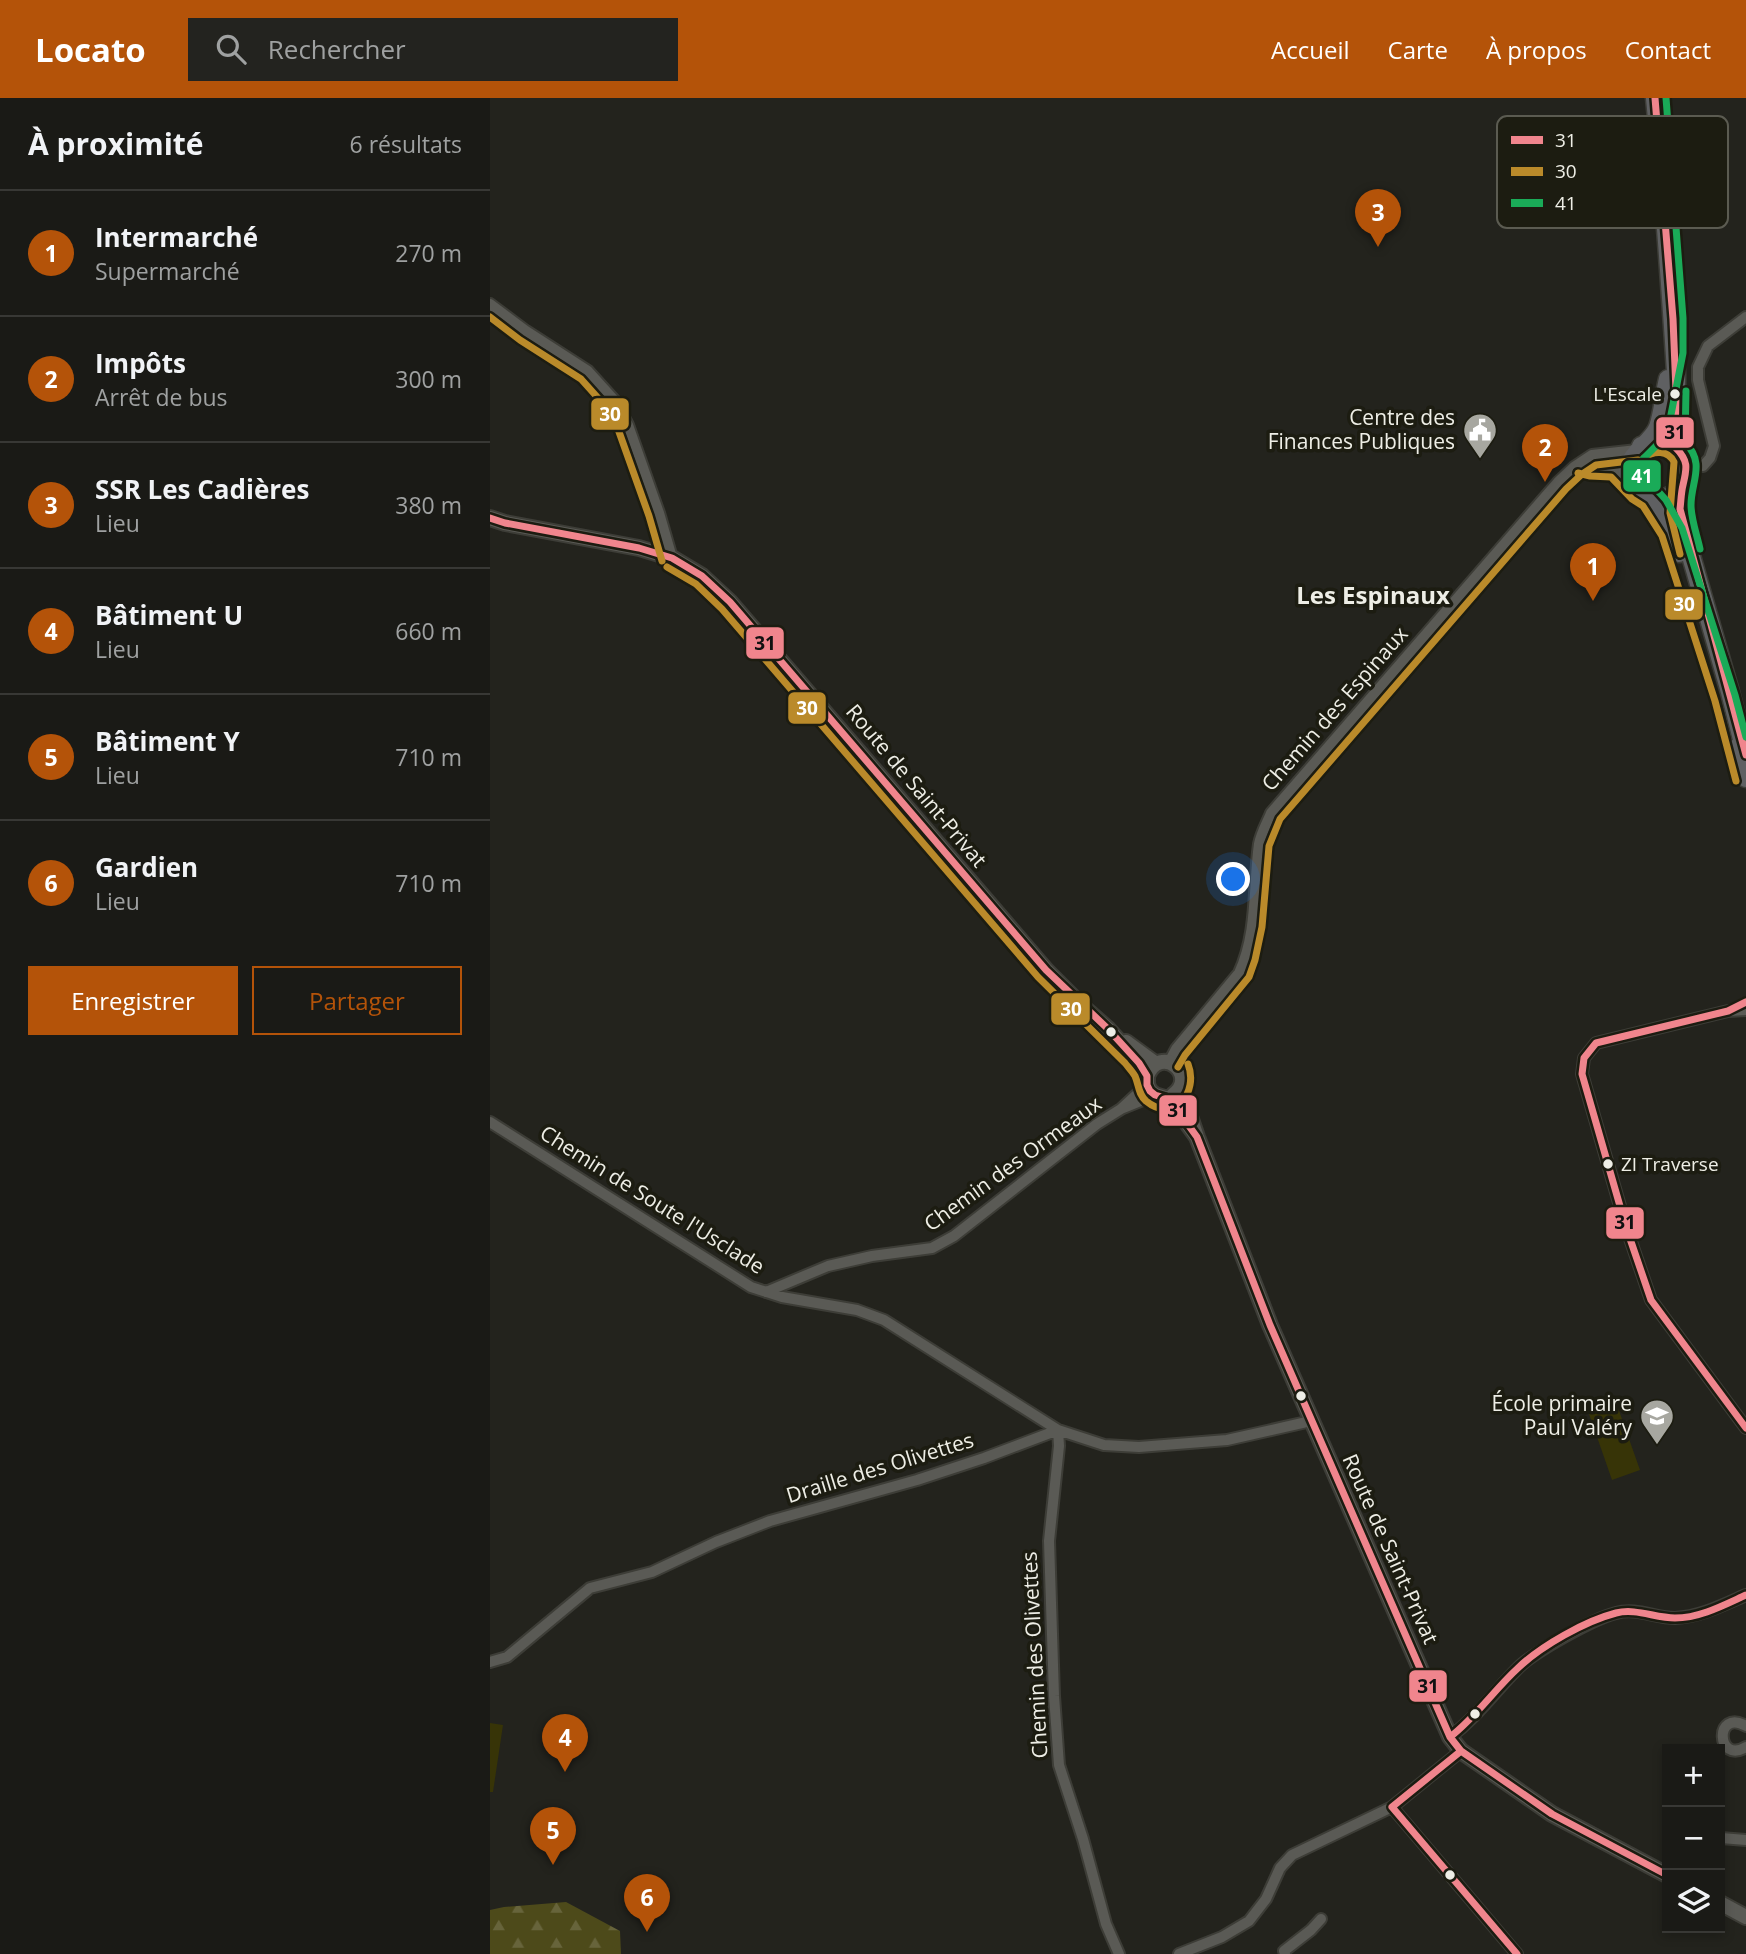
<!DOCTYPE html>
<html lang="fr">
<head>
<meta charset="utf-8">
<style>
  body { margin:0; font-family:"Open Sans",sans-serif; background:#23231f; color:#f1f3f6 }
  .controls { position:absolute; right:21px; bottom:21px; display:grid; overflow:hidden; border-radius:0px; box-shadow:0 4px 10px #0003 }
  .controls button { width:63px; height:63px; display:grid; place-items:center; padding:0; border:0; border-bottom:2px solid #383835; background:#1a1a16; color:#f1f3f6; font:35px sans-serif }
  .you { position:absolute; left:744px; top:782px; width:24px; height:24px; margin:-18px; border:5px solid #fff; border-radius:50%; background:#1a73e8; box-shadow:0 0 0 10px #1a73e833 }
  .badge { display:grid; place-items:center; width:46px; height:46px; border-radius:50%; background:#b45309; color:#fff; font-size:23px; font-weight:700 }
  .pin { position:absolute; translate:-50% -58px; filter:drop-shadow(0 2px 4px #0008) }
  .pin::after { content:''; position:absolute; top:37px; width:24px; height:21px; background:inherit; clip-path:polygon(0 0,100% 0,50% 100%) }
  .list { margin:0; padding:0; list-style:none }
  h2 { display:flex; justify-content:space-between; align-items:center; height:91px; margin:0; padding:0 28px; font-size:30px }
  h2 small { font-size:23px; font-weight:400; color:#9fa1a1 }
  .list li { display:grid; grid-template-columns:46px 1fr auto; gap:21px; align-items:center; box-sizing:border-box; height:126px; padding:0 28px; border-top:2px solid #383835 }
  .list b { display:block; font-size:26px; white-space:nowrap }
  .list p { margin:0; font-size:23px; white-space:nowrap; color:#9fa1a1 }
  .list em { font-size:23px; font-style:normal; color:#9fa1a1 }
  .actions { display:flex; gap:14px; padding:21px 28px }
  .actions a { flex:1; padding:16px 0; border:2px solid #b45309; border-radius:0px; text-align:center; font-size:24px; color:#b45309 }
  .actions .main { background:#b45309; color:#fff }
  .icon { flex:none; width:38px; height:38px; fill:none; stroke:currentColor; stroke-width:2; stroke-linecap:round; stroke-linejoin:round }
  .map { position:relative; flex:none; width:1256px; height:1856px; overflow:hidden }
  header { display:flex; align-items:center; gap:42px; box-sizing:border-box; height:98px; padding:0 35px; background:#b45309; color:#fff }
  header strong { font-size:33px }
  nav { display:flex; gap:38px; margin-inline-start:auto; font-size:24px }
  .search { width:490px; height:63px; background:#23231f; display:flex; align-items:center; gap:18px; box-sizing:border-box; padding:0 24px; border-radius:0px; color:#9fa1a1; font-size:26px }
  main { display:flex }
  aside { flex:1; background:#1a1a16 }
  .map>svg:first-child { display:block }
</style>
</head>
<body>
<header>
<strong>Locato</strong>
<div class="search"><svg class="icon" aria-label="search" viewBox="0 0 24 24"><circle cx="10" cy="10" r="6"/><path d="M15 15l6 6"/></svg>Rechercher</div>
<nav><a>Accueil</a><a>Carte</a><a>À propos</a><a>Contact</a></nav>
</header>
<main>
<aside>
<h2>À proximité<small>6 résultats</small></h2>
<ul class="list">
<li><span class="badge">1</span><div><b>Intermarché</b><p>Supermarché</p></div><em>270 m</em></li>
<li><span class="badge">2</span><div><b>Impôts</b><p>Arrêt de bus</p></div><em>300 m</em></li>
<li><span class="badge">3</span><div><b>SSR Les Cadières</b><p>Lieu</p></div><em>380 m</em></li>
<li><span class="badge">4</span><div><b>Bâtiment U</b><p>Lieu</p></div><em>660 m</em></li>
<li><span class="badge">5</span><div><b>Bâtiment Y</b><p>Lieu</p></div><em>710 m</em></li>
<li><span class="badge">6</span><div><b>Gardien</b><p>Lieu</p></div><em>710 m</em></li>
</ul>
<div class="actions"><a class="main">Enregistrer</a><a>Partager</a></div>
</aside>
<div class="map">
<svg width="1256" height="1856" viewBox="0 0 1256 1856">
  <defs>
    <pattern id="forest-firs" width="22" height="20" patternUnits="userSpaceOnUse" patternTransform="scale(1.75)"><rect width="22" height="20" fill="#4d4a1a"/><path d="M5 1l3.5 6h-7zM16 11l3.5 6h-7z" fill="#67643b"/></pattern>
  </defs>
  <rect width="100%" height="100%" fill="#23231d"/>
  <path fill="#373407" d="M1127 1307 1150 1372 1122 1382 1099 1316Z
    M0 1625 13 1627 3 1694H0Z"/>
  <path fill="url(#forest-firs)" d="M76 1804 130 1833 131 1856H0V1812L14 1809Z"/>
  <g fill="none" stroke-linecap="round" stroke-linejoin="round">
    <g stroke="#3d3d37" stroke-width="14">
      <path id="minor" d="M0 206 36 233 98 273 126 304 138 327 169 415 182 460
        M1091 365 1102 368 1125 369 1139 381
        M1213 368 1220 360 1224 348 1208 282V269L1218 248 1256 219
        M1256 912 1238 913 1106 945 1094 960 1092 976 1136 1129 1161 1202 1256 1330
        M679 964 686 951 749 875C768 834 763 789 769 746 771 735 777 725 781 715L1068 384 1084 369 1102 357 1147 352
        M688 970 693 955 699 941
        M633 1010 665 997
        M0 1024 261 1189 292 1199 367 1212 394 1222 568 1332 569 1348 559 1443 564 1598 569 1667 593 1741 616 1826 629 1856
        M276 1194 338 1168 382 1158 442 1150 464 1138 607 1026 631 1011 657 987
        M0 1564 17 1559 100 1490 162 1474 226 1444 280 1423 427 1382 494 1360 568 1332 614 1347 649 1349 737 1342 821 1323
        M1256 1628C1224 1610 1226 1667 1256 1649
        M960 1639C987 1619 1004 1594 1028 1570 1044 1554 1103 1521 1126 1515 1146 1509 1165 1520 1185 1520 1210 1519 1233 1507 1256 1497
        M902 1709 1027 1856
        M1230 1741 1231 1740 1256 1742
        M689 1856 732 1839 759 1823 776 1801 790 1770 802 1757 902 1709 971 1653
        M795 1856 794 1853 821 1832 831 1821"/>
    </g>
    <g stroke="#3d3d37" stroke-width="18">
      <path id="tertiary" d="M0 420 15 425 149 450 182 460 212 478 240 504 556 872 593 909 618 931 649 965 657 978V987L660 993 665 997 675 1000 686 1010 707 1039
        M636 944 666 966
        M657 978C670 945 710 977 683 997
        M689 992 695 1004 707 1039 780 1227 960 1639 971 1653 1062 1716 1177 1777
        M1230 1805 1256 1819"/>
    </g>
    <g stroke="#3d3d37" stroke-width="21">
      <path id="primary" d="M1165 0C1174 91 1180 183 1186 274 1187 299 1183 324 1185 349
        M1178 281C1174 297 1173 315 1168 329 1160 350 1124 360 1145 389 1150 396 1159 401 1168 401 1178 401 1185 396 1192 389
        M1151 348C1169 339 1195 345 1197 370 1197 378 1193 383 1191 391 1189 404 1191 417 1193 430L1240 594 1256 657
        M1160 400C1173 417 1182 434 1189 455
        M1248 649 1256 680"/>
    </g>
    <use href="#minor" stroke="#5a5a55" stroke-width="10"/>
    <use href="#tertiary" stroke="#5a5a55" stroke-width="14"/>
    <use href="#primary" stroke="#5f6062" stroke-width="18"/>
    <g stroke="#1c1c11" stroke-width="12">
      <path id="bus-1" d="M1165 0 1183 221 1186 293 1185 349C1199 363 1197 370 1193 387 1191 395 1191 403 1190 411L1256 657
        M0 420 15 425 149 450 182 460 212 478 240 504 556 872 618 931 649 965 657 978V987L660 993 665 997 675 1000 686 1010 707 1039 780 1227 960 1639 971 1653 1062 1716 1177 1777
        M1256 904 1238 913 1106 945 1094 960 1092 976 1136 1129 1161 1202 1256 1330
        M960 1639C986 1619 1004 1592 1028 1570 1051 1548 1095 1523 1126 1515 1146 1510 1165 1520 1185 1520 1210 1520 1234 1507 1256 1497
        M902 1709 1027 1856
        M902 1709 971 1653"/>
    </g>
    <g stroke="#1c1c11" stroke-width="12">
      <path id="bus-2" d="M0 219 30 242 91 281 117 310 128 331 159 418 172 463
        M1154 360C1164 352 1178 352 1184 364L1180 415 1190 456
        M1088 375 1100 378 1121 379 1142 401 1153 408 1172 438 1225 603 1246 683
        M177 469 206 486 232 511 548 879 635 965C638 969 642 973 645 978 649 987 648 996 656 1003 684 1026 709 994 698 966
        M688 969 695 957 759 879 765 862 772 829 779 748 790 721 1076 391 1091 377 1106 367 1148 362"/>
    </g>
    <g stroke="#1c1c11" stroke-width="12">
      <path id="bus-3" d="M1176 0 1193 220V255L1178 332 1170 344 1153 361 1150 373 1155 384 1167 392 1176 402 1192 430 1245 597 1256 639
        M1196 293 1195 344C1216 366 1201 383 1201 407 1201 421 1207 437 1210 451"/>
    </g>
    <use href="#bus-1" stroke="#f0858d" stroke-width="7"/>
    <use href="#bus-2" stroke="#ba8a2a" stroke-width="7"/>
    <use href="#bus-3" stroke="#1aab58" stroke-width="7"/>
  </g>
  <defs>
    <g id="civic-pin" transform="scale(1.75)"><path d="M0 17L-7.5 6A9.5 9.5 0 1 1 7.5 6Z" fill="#a7a7a0" stroke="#1c1c11"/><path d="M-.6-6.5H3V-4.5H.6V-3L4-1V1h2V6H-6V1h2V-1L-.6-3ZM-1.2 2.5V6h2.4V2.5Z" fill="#fff"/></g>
    <g id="school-pin" transform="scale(1.75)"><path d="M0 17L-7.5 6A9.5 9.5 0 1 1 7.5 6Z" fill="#a7a7a0" stroke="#1c1c11"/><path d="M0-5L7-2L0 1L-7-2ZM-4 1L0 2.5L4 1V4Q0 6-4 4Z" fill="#fff"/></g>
  </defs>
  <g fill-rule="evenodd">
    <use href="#civic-pin" x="990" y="332"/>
    <use href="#school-pin" x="1167" y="1318"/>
  </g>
  <g fill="#eeeee6" stroke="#1c1c11" stroke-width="2.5">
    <circle cx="1185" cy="296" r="6"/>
    <circle cx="621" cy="934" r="6"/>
    <circle cx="1118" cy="1066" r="6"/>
    <circle cx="811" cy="1298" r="6"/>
    <circle cx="985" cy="1616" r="6"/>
    <circle cx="960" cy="1777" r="6"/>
  </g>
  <g text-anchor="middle" stroke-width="7" stroke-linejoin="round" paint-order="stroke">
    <g font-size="19" fill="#eeeee6" stroke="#1c1c11" text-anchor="end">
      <text x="1172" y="303">L'Escale</text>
      <text x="1131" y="1073" text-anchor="start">ZI Traverse</text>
    </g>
    <g font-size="21" fill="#eeeee6" stroke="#1c1c11" text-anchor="end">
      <text x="965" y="327">Centre des<tspan x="965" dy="24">Finances Publiques</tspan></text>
      <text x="1142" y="1313">École primaire<tspan x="1142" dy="24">Paul Valéry</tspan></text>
    </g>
    <g font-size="21" fill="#eeeee6" stroke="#1c1c11">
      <text transform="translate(845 611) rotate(-49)" y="7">Chemin des Espinaux</text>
      <text transform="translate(426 688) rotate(50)" y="7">Route de Saint-Privat</text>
      <text transform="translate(523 1066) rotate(-36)" y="7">Chemin des Ormeaux</text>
      <text transform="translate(162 1102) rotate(32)" y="7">Chemin de Soute l'Usclade</text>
      <text transform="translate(390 1370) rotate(-17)" y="7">Draille des Olivettes</text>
      <text transform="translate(900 1451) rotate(66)" y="7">Route de Saint-Privat</text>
      <text transform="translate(545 1557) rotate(-93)" y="7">Chemin des Olivettes</text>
    </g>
    <g font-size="24" font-weight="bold" fill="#eeeee6" stroke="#1c1c11">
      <text x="883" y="506">Les Espinaux</text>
    </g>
  </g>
  <rect x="1007" y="18" width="231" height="112" rx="10" fill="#1c1c11" stroke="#5b5b51" stroke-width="2"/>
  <rect x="1021" y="38" width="32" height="8" fill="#f0858d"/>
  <rect x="1021" y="69" width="32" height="9" fill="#ba8a2a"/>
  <rect x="1021" y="101" width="32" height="8" fill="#1aab58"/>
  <g font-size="19" fill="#eeeee6">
    <text x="1065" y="49">31</text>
    <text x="1065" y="80">30</text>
    <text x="1065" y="112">41</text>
  </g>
  <g stroke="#1c1c11" stroke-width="2.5">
    <rect x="100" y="299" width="40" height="34" rx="7" fill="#ba8a2a"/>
    <rect x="1165" y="318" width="40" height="33" rx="7" fill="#f0858d"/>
    <rect x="1132" y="361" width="40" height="34" rx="7" fill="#1aab58"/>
    <rect x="1174" y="490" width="40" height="33" rx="7" fill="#ba8a2a"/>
    <rect x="255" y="528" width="40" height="34" rx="7" fill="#f0858d"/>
    <rect x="297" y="593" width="40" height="34" rx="7" fill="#ba8a2a"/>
    <rect x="560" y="894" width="41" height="34" rx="7" fill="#ba8a2a"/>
    <rect x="668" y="996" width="40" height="33" rx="7" fill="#f0858d"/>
    <rect x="1115" y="1108" width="40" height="34" rx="7" fill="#f0858d"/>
    <rect x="918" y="1571" width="40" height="34" rx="7" fill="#f0858d"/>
  </g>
  <g font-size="19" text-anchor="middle" font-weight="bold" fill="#fff">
    <text x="120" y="323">30</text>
    <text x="1152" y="385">41</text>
    <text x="1194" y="513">30</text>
    <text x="317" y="617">30</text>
    <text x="581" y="918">30</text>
  </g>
  <g font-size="19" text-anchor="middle" font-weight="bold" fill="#111">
    <text x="1185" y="341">31</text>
    <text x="275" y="552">31</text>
    <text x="688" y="1019">31</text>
    <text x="1135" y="1131">31</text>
    <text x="938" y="1595">31</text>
  </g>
</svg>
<div class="controls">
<button>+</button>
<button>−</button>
<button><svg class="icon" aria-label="layers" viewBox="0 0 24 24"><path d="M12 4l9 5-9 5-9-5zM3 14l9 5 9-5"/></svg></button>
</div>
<div class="you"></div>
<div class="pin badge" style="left:1103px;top:503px">1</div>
<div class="pin badge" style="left:1055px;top:384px">2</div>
<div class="pin badge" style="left:888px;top:149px">3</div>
<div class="pin badge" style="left:75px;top:1674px">4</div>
<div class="pin badge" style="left:63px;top:1767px">5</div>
<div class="pin badge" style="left:157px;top:1834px">6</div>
</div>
</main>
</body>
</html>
